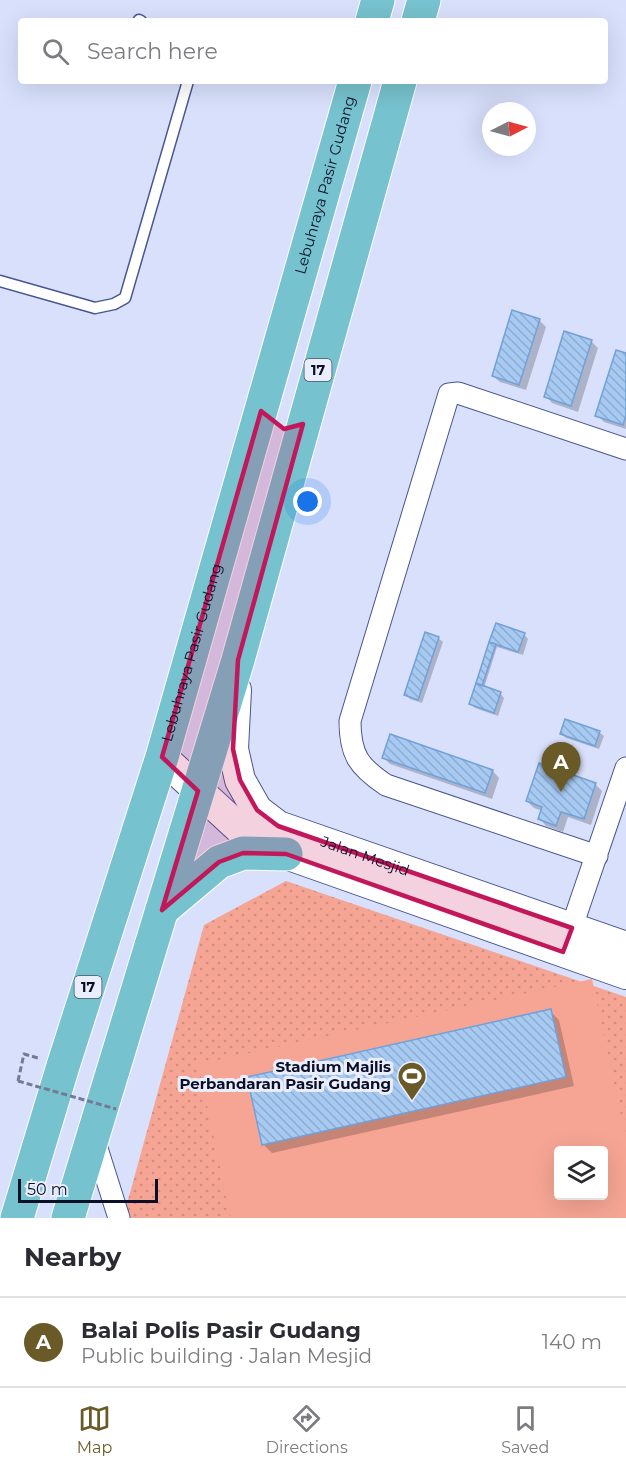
<!DOCTYPE html>
<html lang="en">
<head>
<meta charset="utf-8">
<style>
  body { margin:0; font-family:Montserrat,sans-serif; background:#f7f7f7; color:#2b2b33 }
  .controls { position:absolute; right:18px; bottom:18px; display:grid; overflow:hidden; border-radius:6px; box-shadow:0 6px 24px #0002 }
  .controls button { width:54px; height:54px; display:grid; place-items:center; padding:0; border:0; border-bottom:2px solid #e1e1e2; background:#fff; color:#2b2b33; font:30px sans-serif }
  .compass { position:absolute; left:482px; top:102px; width:54px; height:54px; border-radius:50%; background:#fff; box-shadow:0 6px 24px #0002; rotate:84deg }
  .scale { position:absolute; left:18px; bottom:15px; width:140px; box-sizing:border-box; padding-left:6px; border:3px solid #0b1027; border-top:0; font-size:16px; line-height:21px; white-space:nowrap; color:#0b1027; -webkit-text-stroke:4px #eaeefc; paint-order:stroke }
  .you { position:absolute; left:308px; top:502px; width:21px; height:21px; margin:-15px; border:4px solid #fff; border-radius:50%; background:#1a73e8; box-shadow:0 0 0 9px #1a73e833 }
  .badge { display:grid; place-items:center; width:39px; height:39px; border-radius:50%; background:#695a27; color:#fff; font-size:20px; font-weight:700 }
  .pin { position:absolute; translate:-50% -50px; filter:drop-shadow(0 2px 3px #0008) }
  .pin::after { content:''; position:absolute; top:32px; width:21px; height:18px; background:inherit; clip-path:polygon(0 0,100% 0,50% 100%) }
  .list { margin:0; padding:0; list-style:none }
  h2 { display:flex; justify-content:space-between; align-items:center; height:78px; margin:0; padding:0 24px; font-size:26px }
  h2 small { font-size:20px; font-weight:400; color:#7c7c81 }
  .list li { display:grid; grid-template-columns:39px 1fr auto; gap:18px; align-items:center; box-sizing:border-box; height:90px; padding:0 24px; border-top:2px solid #e1e1e2 }
  .list b { display:block; font-size:22px; white-space:nowrap }
  .list p { margin:0; font-size:20px; white-space:nowrap; color:#7c7c81 }
  .list em { font-size:20px; font-style:normal; color:#7c7c81 }
  .icon { flex:none; width:33px; height:33px; fill:none; stroke:currentColor; stroke-width:2; stroke-linecap:round; stroke-linejoin:round }
  .map { position:relative; flex:none; width:626px; height:1218px; overflow:hidden }
  .search { position:absolute; background:#fff; box-shadow:0 6px 24px #0002; left:18px; right:18px; top:18px; height:66px; display:flex; align-items:center; gap:15px; box-sizing:border-box; padding:0 21px; border-radius:6px; color:#7c7c81; font-size:22px }
  .sheet { height:168px; background:#fff }
  nav { display:flex; justify-content:space-around; align-items:center; box-sizing:border-box; height:84px; border-top:2px solid #e1e1e2; background:#fff; font-size:16px; color:#7c7c81 }
  nav a { display:grid; justify-items:center; gap:3px }
  nav .on { color:#695a27 }
  .map>svg:first-child { display:block }
</style>
</head>
<body>
<div class="map">
<svg width="626" height="1218" viewBox="0 0 626 1218">
  <defs>
    <pattern id="grass-dots" width="8" height="8" patternUnits="userSpaceOnUse" patternTransform="scale(1.5)"><rect width="8" height="8" fill="#f6a594"/><path d="M2 2h.1M6 6h.1" fill="none" stroke="#d28d80" stroke-width="1.8" stroke-linecap="round"/></pattern>
    <pattern id="building-back-hatch" width="6" height="6" patternUnits="userSpaceOnUse" patternTransform="scale(1.5)"><rect width="6" height="6" fill="#a7caf3"/><path d="M-1 5l2 2M0 0l6 6M5-1l2 2" fill="none" stroke="#8eacd0"/></pattern>
  </defs>
  <rect width="100%" height="100%" fill="#d8e0fc"/>
  <path fill="url(#grass-dots)" fill-rule="evenodd" d="M286 881 626 997V1218H123L204 925ZM558 1150H604V1196H558Z"/>
  <path fill="#f6a594" fill-rule="evenodd" d="M592 979 626 1139V1218H231L198 1064ZM558 1150H604V1196H558Z"/>
  <path fill="#0003" d="M539 320 546 327 526 390 500 382 493 376Z
    M591 341 598 348 578 412 552 403 546 396Z
    M626 355V429L604 422 597 415Z
    M497 625 524 634 528 639 523 655 497 647 484 688 500 693 504 698 498 716 475 708 470 704Z
    M438 638 443 642 422 703 410 699 406 694Z
    M599 732 604 736 599 749 566 738 561 734Z
    M383 757 493 771 499 778 492 799 390 764Z
    M595 784 602 791 591 825 568 817 563 832 546 826 540 819 542 811 534 808 527 801Z
    M550 1011 559 1020 574 1086 272 1153 263 1144Z"/>
  <path fill="url(#building-back-hatch)" stroke="#71a1d7" stroke-width="1.5" d="M512 310 540 319 519 385 492 376Z
    M564 331 592 340 571 406 544 397Z
    M616 350 626 353V415L623 425 595 416Z
    M496 623 525 633 518 652 489 642Z
    M425 632 439 637 418 700 404 695Z
    M489 642 496 644 482 686 476 683Z
    M476 683 501 692 494 713 469 704Z
    M565 719 600 731 595 746 560 734Z
    M390 734 493 770 485 793 382 758Z
    M539 763 596 783 584 819 561 812 556 826 538 819 542 807 526 801Z
    M551 1009 566 1077 262 1145 247 1077Z"/>
  <g fill="none" stroke-linecap="round" stroke-linejoin="round">
    <g stroke="#47558f" stroke-width="13">
      <path id="lane" d="M139 20 141 21
        M0 281 95 308 114 304 125 298 188 81"/>
    </g>
    <g stroke="#47558f" stroke-width="23">
      <path id="street" d="M597 856 386 785C359 767 350 755 350 721L449 394 458 393 626 449
        M567 941 626 768
        M93 1136 119 1218"/>
    </g>
    <g stroke="#47558f" stroke-width="32">
      <g id="secondary">
        <path id="s1" d="M236 690 233 749 240 780 257 810 278 826 626 947"/>
        <path d="M162 757 253 841 286 854 626 974"/>
      </g>
    </g>
    <g stroke="#fff" stroke-width="35">
      <g id="primary">
        <path d="M372 21 378 0"/>
        <path d="M418 21 424 0"/>
        <path d="M162 910 219 862 243 853 286 854"/>
        <path id="s2" d="M17 1218 63 1066 162 757 355 81"/>
        <path d="M68 1218 238 660 400 81"/>
      </g>
    </g>
    <path stroke="#747a94" stroke-width="3" stroke-dasharray="6 3" stroke-linecap="butt" d="M18 1081 24 1054 38 1058"/>
    <use href="#lane" stroke="#fff" stroke-width="10"/>
    <use href="#street" stroke="#fff" stroke-width="21"/>
    <use href="#secondary" stroke="#fff" stroke-width="30"/>
    <use href="#primary" stroke="#76c2ce" stroke-width="33"/>
    <path stroke="#747a94" stroke-width="3" stroke-dasharray="6 3" stroke-linecap="butt" d="M18 1081 116 1109"/>
  </g>
  <path fill="#c2185b" fill-opacity="0.2" stroke="#c2185b" stroke-width="4.5" stroke-linejoin="round" d="M261 411 284 429 303 424 238 660 233 749 240 780 257 810 278 826 572 928 563 952 286 854 243 853 219 862 162 910 198 791 162 757Z"/>
  <defs>
    <g id="stadium-pin" transform="scale(1.5)"><path d="M0 17L-7.5 6A9.5 9.5 0 1 1 7.5 6Z" fill="#695a27" stroke="#eaeefc"/><path d="M0-5a6.5 5 0 1 0 0 10a6.5 5 0 1 0 0-10ZM-3.5-1.8h7v3.6h-7Z" fill="#fff"/></g>
  </defs>
  <g fill-rule="evenodd">
    <use href="#stadium-pin" x="412" y="1076"/>
  </g>
  <g text-anchor="middle" stroke-width="6" stroke-linejoin="round" paint-order="stroke">
    <g fill="#eaeefc" stroke="#4e5367" stroke-width="1.5">
      <rect x="304.5" y="359" width="27" height="22" rx="4.5"/>
      <rect x="74.5" y="976" width="27" height="22" rx="4.5"/>
    </g>
    <g font-size="14" font-weight="bold" fill="#0b1027">
      <text x="318" y="375">17</text>
      <text x="88" y="992">17</text>
    </g>
    <g font-size="15" fill="#0b1027" stroke="#eaeefc">
      <text dy="5" stroke="none"><textPath href="#s2" startOffset="1078">Lebuhraya Pasir Gudang</textPath></text>
      <text dy="5" stroke="none"><textPath href="#s2" startOffset="592">Lebuhraya Pasir Gudang</textPath></text>
      <text dy="5" stroke="none"><textPath href="#s1" startOffset="244">Jalan Mesjid</textPath></text>
    </g>
    <g font-size="15" font-weight="bold" fill="#0b1027" stroke="#eaeefc" text-anchor="end">
      <text x="391" y="1072">Stadium Majlis<tspan x="391" dy="17">Perbandaran Pasir Gudang</tspan></text>
    </g>
  </g>
</svg>
<div class="controls">
<button><svg class="icon" aria-label="layers" viewBox="0 0 24 24"><path d="M12 4l9 5-9 5-9-5zM3 14l9 5 9-5"/></svg></button>
</div>
<svg class="compass" viewBox="-18 -18 36 36"><path d="M0-13l5 13h-10z" fill="#e53935"/><path d="M0 13l5-13h-10z" fill="#7c7c81"/></svg>
<div class="scale">50 m</div>
<div class="you"></div>
<div class="pin badge" style="left:561px;top:792px">A</div>
<div class="search"><svg class="icon" aria-label="search" viewBox="0 0 24 24"><circle cx="10" cy="10" r="6"/><path d="M15 15l6 6"/></svg>Search here</div>
</div>
<section class="sheet">
<h2>Nearby<small></small></h2>
<ul class="list">
<li><span class="badge">A</span><div><b>Balai Polis Pasir Gudang</b><p>Public building · Jalan Mesjid</p></div><em>140 m</em></li>
</ul>
</section>
<nav>
<a class="on"><svg class="icon" aria-label="map" viewBox="0 0 24 24"><path d="M3 6l6-2 6 2 6-2v14l-6 2-6-2-6 2zM9 4v14M15 6v14"/></svg>Map</a>
<a><svg class="icon" aria-label="directions" viewBox="0 0 24 24"><path d="M12 3l9 9-9 9-9-9zM9 14v-3h6M13 9l2 2-2 2"/></svg>Directions</a>
<a><svg class="icon" aria-label="saved" viewBox="0 0 24 24"><path d="M7 4h10v16l-5-4-5 4z"/></svg>Saved</a>
</nav>
</body>
</html>
